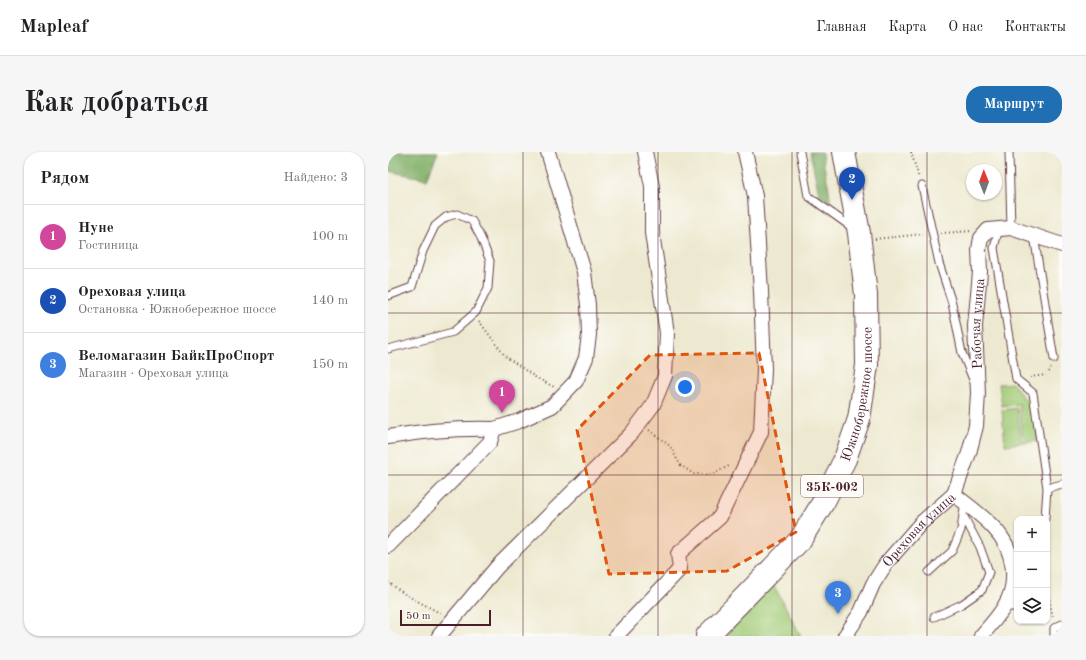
<!DOCTYPE html>
<html lang="ru">
<head>
<meta charset="utf-8">
<style>
  body { margin:0; font-family:"Old Standard TT",serif; background:#f6f6f6; color:#202124 }
  .controls { position:absolute; right:12px; bottom:12px; display:grid; overflow:hidden; border-radius:8px; box-shadow:0 1px 3px #0004 }
  .controls button { width:36px; height:36px; display:grid; place-items:center; padding:0; border:0; border-bottom:1px solid #e0e0e0; background:#fff; color:#202124; font:20px sans-serif }
  .compass { position:absolute; left:578px; top:12px; width:36px; height:36px; border-radius:50%; background:#fff; box-shadow:0 1px 3px #0004; rotate:359deg }
  .scale { position:absolute; left:12px; bottom:10px; width:91px; box-sizing:border-box; padding-left:4px; border:2px solid #4a1f2b; border-top:0; font-size:11px; line-height:14px; white-space:nowrap; color:#4a1f2b; -webkit-text-stroke:3px #fdfcf7; paint-order:stroke }
  .you { position:absolute; left:297px; top:235px; width:14px; height:14px; margin:-10px; border:3px solid #fff; border-radius:50%; background:#1a73e8; box-shadow:0 0 0 6px #1a73e833 }
  .badge { display:grid; place-items:center; width:26px; height:26px; border-radius:50%; background:#1f6fb2; color:#fff; font-size:13px; font-weight:700 }
  .pin { position:absolute; translate:-50% -33px; filter:drop-shadow(0 1px 2px #0008) }
  .pin::after { content:''; position:absolute; top:21px; width:14px; height:12px; background:inherit; clip-path:polygon(0 0,100% 0,50% 100%) }
  .list { margin:0; padding:0; list-style:none }
  h2 { display:flex; justify-content:space-between; align-items:center; height:52px; margin:0; padding:0 16px; font-size:17px }
  h2 small { font-size:13px; font-weight:400; color:#757577 }
  .list li { display:grid; grid-template-columns:26px 1fr auto; gap:12px; align-items:center; box-sizing:border-box; height:64px; padding:0 16px; border-top:1px solid #e0e0e0 }
  .list b { display:block; font-size:15px; white-space:nowrap }
  .list p { margin:0; font-size:13px; white-space:nowrap; color:#757577 }
  .list em { font-size:13px; font-style:normal; color:#757577 }
  .icon { flex:none; width:22px; height:22px; fill:none; stroke:currentColor; stroke-width:2; stroke-linecap:round; stroke-linejoin:round }
  .map { position:relative; flex:none; width:674px; height:484px; overflow:hidden; border-radius:16px }
  header { display:flex; align-items:center; gap:24px; box-sizing:border-box; height:56px; padding:0 20px; background:#fff; border-bottom:1px solid #e0e0e0 }
  header strong { font-size:19px }
  nav { display:flex; gap:22px; margin-inline-start:auto; font-size:14px }
  .intro { display:flex; align-items:center; justify-content:space-between; box-sizing:border-box; height:96px; padding:0 24px }
  h1 { margin:0; font-size:28px }
  .button { padding:10px 18px; border-radius:16px; background:#1f6fb2; color:#fff; font-size:14px; font-weight:700 }
  main { display:flex; gap:24px; padding:0 24px }
  aside { flex:1; background:#fff; border-radius:16px; box-shadow:0 1px 3px #0004 }
  .map>svg:first-child { display:block }
</style>
</head>
<body>
<header>
<strong>Mapleaf</strong>
<nav><a>Главная</a><a>Карта</a><a>О нас</a><a>Контакты</a></nav>
</header>
<div class="intro"><h1>Как добраться</h1><a class="button">Маршрут</a></div>
<main>
<aside>
<h2>Рядом<small>Найдено: 3</small></h2>
<ul class="list">
<li><span class="badge" style="background:#d1479c">1</span><div><b>Нуне</b><p>Гостиница</p></div><em>100 m</em></li>
<li><span class="badge" style="background:#1a4fb4">2</span><div><b>Ореховая улица</b><p>Остановка · Южнобережное шоссе</p></div><em>140 m</em></li>
<li><span class="badge" style="background:#3f7fe0">3</span><div><b>Веломагазин БайкПроСпорт</b><p>Магазин · Ореховая улица</p></div><em>150 m</em></li>
</ul>
</aside>
<div class="map">
<svg width="674" height="484" viewBox="0 0 674 484">
  <rect width="100%" height="100%" fill="#fdfcf7"/>
  <filter id="ink" filterUnits="userSpaceOnUse"><feTurbulence type="fractalNoise" baseFrequency=".025" numOctaves="2"/><feDisplacementMap in="SourceGraphic" scale="8" xChannelSelector="R" yChannelSelector="G"/><feConvolveMatrix kernelMatrix="1 2 1 2 8 2 1 2 1" color-interpolation-filters="sRGB"/></filter>
  <filter id="wash" filterUnits="userSpaceOnUse"><feTurbulence type="fractalNoise" baseFrequency=".012" numOctaves="4" result="noise"/><feDisplacementMap in="SourceGraphic" scale="16" xChannelSelector="R" yChannelSelector="G"/><feGaussianBlur stdDeviation="0.9" result="paint"/><feColorMatrix in="noise" values="0 0 0 0 0 0 0 0 0 0 0 0 0 0 0 0 0 1.4 0 .05"/><feComposite in="paint" operator="in"/></filter>
  <g filter="url(#wash)">
    <rect width="100%" height="100%" fill="#ede9d0"/>
    <path fill="#a2cb77" stroke="#767551" d="M625 231 634 244 642 251 647 262 650 289 635 291 631 252 614 254 611 232Z
      M629 256 633 291 617 293 614 258Z
      M385 432 413 484H337Z"/>
    <path fill="#81af68" stroke="#66674a" d="M0 0H50L39 27 0 19Z
      M422 0H434C435 17 442 32 442 49L438 48 431 42Z"/>
  </g>
  <g filter="url(#ink)">
    <g fill="none" stroke-linecap="round" stroke-linejoin="round">
      <g stroke="#623d44" stroke-width="9">
        <path id="lane" d="M412 0 420 44 466 77
          M621 0 623 76
          M534 34 551 111 564 151 574 201 586 230
          M611 76 606 96 628 227 645 241 659 336 657 367
          M646 84 666 207
          M0 144 24 135 35 99 47 74 58 65 69 62 84 69 93 86 102 109 100 136 88 160 65 180 0 197
          M659 336 674 332
          M541 420 564 399 573 378 575 363
          M617 455H625L629 449
          M546 465 574 452 594 438 601 420 592 395 575 363 577 351
          M666 484V476L674 472"/>
      </g>
      <g stroke="#623d44" stroke-width="16">
        <g id="street">
          <path d="M0 285C35 279 71 276 106 277"/>
          <path id="s1" d="M566 342 581 301 588 274 590 241 587 174 592 120 591 97 593 86 600 78 623 76 674 93"/>
          <path d="M566 342C579 353 594 363 606 376 626 397 632 430 616 455 610 465 601 475 593 484"/>
          <path d="M0 394 102 290 106 277 131 269 164 254 188 229 198 206 201 183 200 153 196 120 160 0"/>
          <path d="M51 484 109 415 244 281 265 253 277 224 279 181 264 81V34L257 0"/>
          <path d="M228 484 292 417 290 402 332 365 373 280 376 217 373 139 367 44 357 0"/>
          <path id="s2" d="M457 484 473 460 485 432 499 410 533 371 566 342"/>
        </g>
      </g>
      <g stroke="#623d44" stroke-width="24">
        <g id="highway">
          <path id="s3" d="M319 484 412 388 436 349 457 307 471 267 479 213 478 143 471 81 456 0"/>
        </g>
      </g>
      <path stroke="#623d44" stroke-width="2" stroke-dasharray="1 3" stroke-linecap="butt" d="M523 0 531 26
        M553 81 583 79
        M487 87 535 82
        M91 169 117 204 147 225 166 235
        M661 220 663 216
        M642 225 658 223
        M261 278 282 294 292 313 306 322H325L343 313
        M0 430 18 443 54 462
        M659 436 665 466"/>
      <use href="#lane" stroke="#fff" stroke-width="7"/>
      <use href="#street" stroke="#fff" stroke-width="14"/>
      <use href="#highway" stroke="#fff" stroke-width="22"/>
    </g>
  </g>
  <path fill="#e0560e" fill-opacity="0.2" stroke="#e0560e" stroke-width="3" stroke-dasharray="8 5" stroke-linejoin="round" d="M371 201 408 380 339 419 221 422 189 278 262 203Z"/>
  <path fill="none" stroke="#4a1f2b" stroke-width="1" stroke-opacity="0.55" d="M135 0V484M270 0V484M404 0V484M539 0V484M0 161H674M0 323H674"/>
  <g text-anchor="middle" stroke-width="3" stroke-linejoin="round" paint-order="stroke">
    <rect fill="#fdfcf7" stroke="#806168" stroke-width="1" x="413" y="323" width="62" height="22" rx="3"/>
    <g font-size="13" font-weight="bold" fill="#4a1f2b">
      <text x="444" y="339">35К-002</text>
    </g>
    <g font-size="14" fill="#4a1f2b" stroke="#fdfcf7">
      <text dy="5" stroke="none"><textPath href="#s1" startOffset="174">Рабочая улица</textPath></text>
      <text dy="5" stroke="none"><textPath href="#s3" startOffset="293">Южнобережное шоссе</textPath></text>
      <text dy="5" stroke="none"><textPath href="#s2" startOffset="131">Ореховая улица</textPath></text>
    </g>
  </g>
</svg>
<div class="controls">
<button>+</button>
<button>−</button>
<button><svg class="icon" aria-label="layers" viewBox="0 0 24 24"><path d="M12 4l9 5-9 5-9-5zM3 14l9 5 9-5"/></svg></button>
</div>
<svg class="compass" viewBox="-18 -18 36 36"><path d="M0-13l5 13h-10z" fill="#e53935"/><path d="M0 13l5-13h-10z" fill="#757577"/></svg>
<div class="scale">50 m</div>
<div class="you"></div>
<div class="pin badge" style="left:114px;top:261px;background:#d1479c">1</div>
<div class="pin badge" style="left:464px;top:48px;background:#1a4fb4">2</div>
<div class="pin badge" style="left:450px;top:462px;background:#3f7fe0">3</div>
</div>
</main>
</body>
</html>
